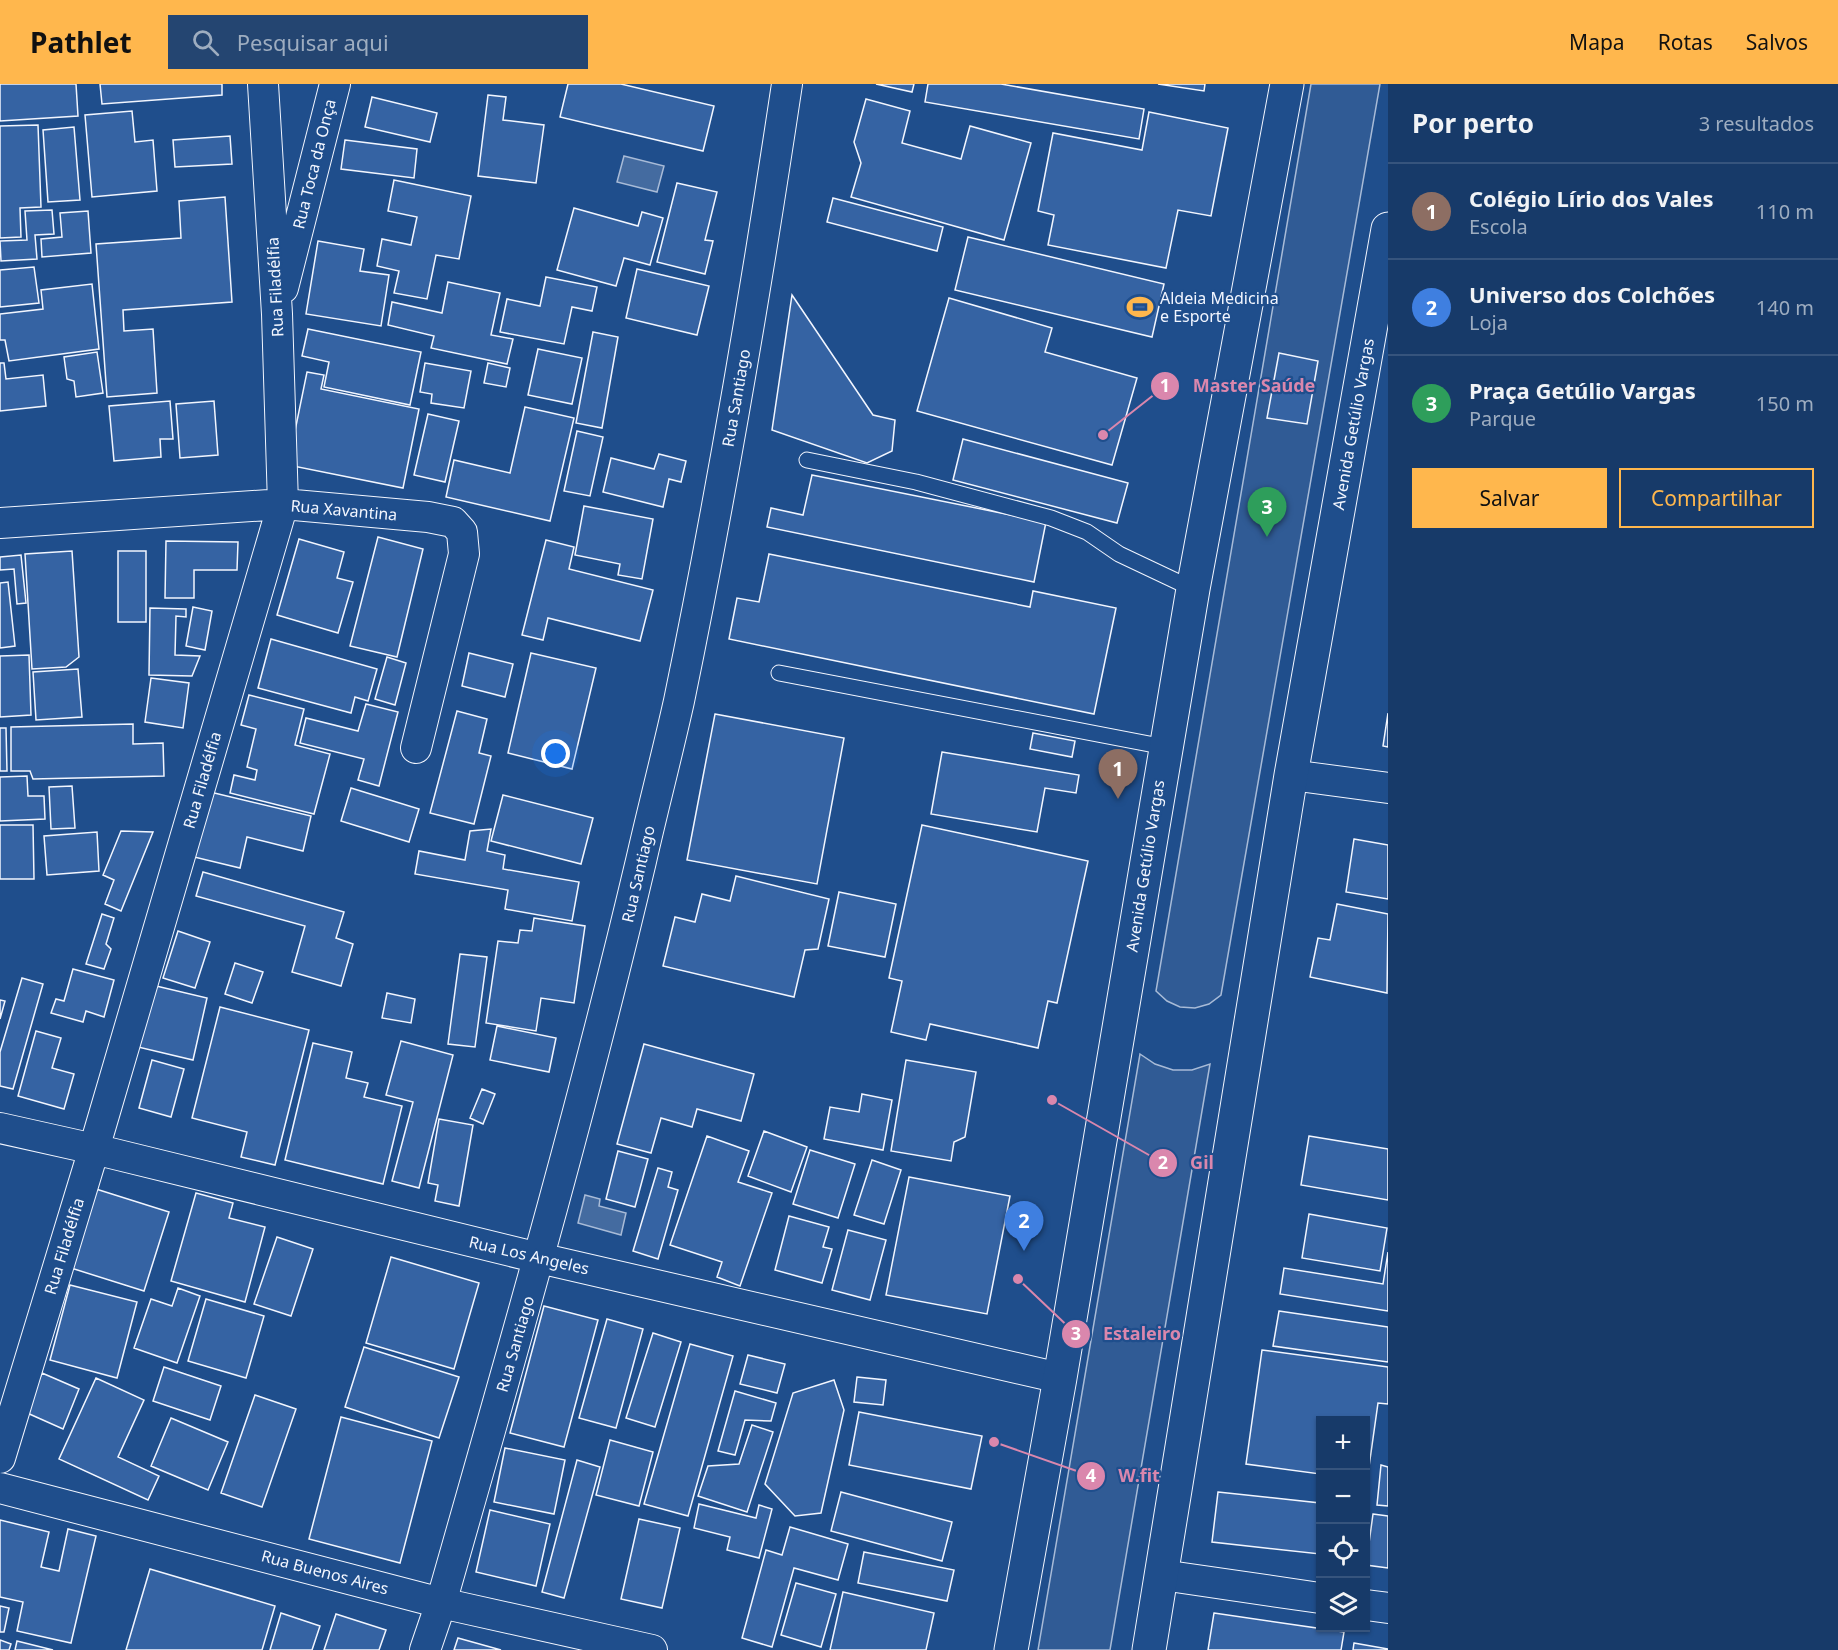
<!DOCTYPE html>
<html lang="pt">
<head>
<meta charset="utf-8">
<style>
  body { margin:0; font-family:"Noto Sans",sans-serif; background:#244571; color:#f1f3f6 }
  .controls { position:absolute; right:18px; bottom:18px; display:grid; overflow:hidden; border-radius:0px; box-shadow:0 2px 4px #0004 }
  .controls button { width:54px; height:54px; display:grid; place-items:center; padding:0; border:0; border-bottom:2px solid #36547d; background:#173a69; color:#f1f3f6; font:30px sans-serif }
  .you { position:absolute; left:556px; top:670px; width:21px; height:21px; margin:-15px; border:4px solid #fff; border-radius:50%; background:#1a73e8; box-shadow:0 0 0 9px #1a73e833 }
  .badge { display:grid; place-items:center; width:39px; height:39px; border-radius:50%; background:#ffb74d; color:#fff; font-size:20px; font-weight:700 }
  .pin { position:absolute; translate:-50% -50px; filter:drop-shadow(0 2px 3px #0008) }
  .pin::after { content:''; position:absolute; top:32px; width:21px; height:18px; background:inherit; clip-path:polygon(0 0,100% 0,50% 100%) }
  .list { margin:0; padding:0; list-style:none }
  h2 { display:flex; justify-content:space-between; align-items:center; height:78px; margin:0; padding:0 24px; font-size:26px }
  h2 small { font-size:20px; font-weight:400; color:#9eadc0 }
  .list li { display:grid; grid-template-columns:39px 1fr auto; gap:18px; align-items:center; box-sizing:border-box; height:96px; padding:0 24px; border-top:2px solid #36547d }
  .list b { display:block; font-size:22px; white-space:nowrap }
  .list p { margin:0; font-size:20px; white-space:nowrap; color:#9eadc0 }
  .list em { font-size:20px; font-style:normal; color:#9eadc0 }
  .actions { display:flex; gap:12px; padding:18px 24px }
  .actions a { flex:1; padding:14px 0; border:2px solid #ffb74d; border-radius:0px; text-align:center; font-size:21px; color:#ffb74d }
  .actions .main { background:#ffb74d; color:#111 }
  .icon { flex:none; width:33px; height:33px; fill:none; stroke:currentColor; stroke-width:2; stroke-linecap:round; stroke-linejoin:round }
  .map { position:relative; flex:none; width:1388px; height:1566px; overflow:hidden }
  header { display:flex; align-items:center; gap:36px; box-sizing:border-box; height:84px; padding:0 30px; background:#ffb74d; color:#111 }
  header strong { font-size:28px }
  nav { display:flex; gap:33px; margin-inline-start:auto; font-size:21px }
  .search { width:420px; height:54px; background:#244571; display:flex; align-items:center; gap:15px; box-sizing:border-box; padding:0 21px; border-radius:0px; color:#9eadc0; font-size:22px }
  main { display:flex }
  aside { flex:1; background:#173a69 }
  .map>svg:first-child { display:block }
</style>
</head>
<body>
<header>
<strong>Pathlet</strong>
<div class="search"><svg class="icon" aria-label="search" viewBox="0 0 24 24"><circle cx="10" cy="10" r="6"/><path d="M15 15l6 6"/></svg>Pesquisar aqui</div>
<nav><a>Mapa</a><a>Rotas</a><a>Salvos</a></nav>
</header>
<main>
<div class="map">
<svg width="1388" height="1566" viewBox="0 0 1388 1566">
  <rect width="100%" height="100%" fill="#1f4e8c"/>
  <path fill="#305b95" stroke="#a8bbd7" stroke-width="1.5" d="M1311 0H1380L1221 911 1209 920 1195 924 1180 923 1167 917 1156 907Z
    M1140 970 1155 980 1173 986H1192L1210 980 1110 1566H1038Z"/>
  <path fill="#446ba0" stroke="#a8bbd7" stroke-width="1.5" d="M624 72 664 82 657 108 617 98Z
    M585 1111 600 1115 599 1122 626 1129 621 1151 578 1139Z"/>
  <path fill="#3563a3" stroke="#f2f6ff" stroke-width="1.5" d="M0 0H76L78 32 0 37Z
    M100 0H222V11L102 20Z
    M568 0H621L714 22 703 67 560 33Z
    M876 0H914L912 8Z
    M928 0H1001L1144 25 1139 55 925 18Z
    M1158 0H1205L1204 7Z
    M488 11 506 13 503 36 544 41 536 99 478 92Z
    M372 13 437 29 430 58 365 43Z
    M866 15 910 27 902 59 961 75 970 42 1031 59 1004 156 851 113 861 79 854 58Z
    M132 27 135 58 153 56 157 107 92 113 85 31Z
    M1149 28 1228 44 1211 132 1178 126 1166 184 1048 161 1054 131 1038 127 1053 49 1142 66Z
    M38 41 41 123 20 124 21 153 0 154V42Z
    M74 43 80 116 48 118 43 46Z
    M230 52 232 80 175 83 173 56Z
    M345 56 417 65 414 94 341 85Z
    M394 96 471 112 459 175 436 171 427 215 394 209 399 187 377 182 382 155 411 161 417 133 388 127Z
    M677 99 717 108 705 156 713 157 705 190 657 178Z
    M225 113 232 218 123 226 124 247 153 245 157 309 107 313 96 160 181 154 179 117Z
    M833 114 943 143 937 167 827 138Z
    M574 124 638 142 642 128 663 134 650 181 624 174 616 202 557 186Z
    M52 126 54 150 35 151 37 175 1 177 0 157 27 156 25 127Z
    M88 127 91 169 42 173 41 155 62 153 60 129Z
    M968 153 1164 200 1152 253 955 206Z
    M318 157 364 165 360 187 389 191 381 242 306 230Z
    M34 183 39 219 0 223V186Z
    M637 185 709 202 697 251 626 234Z
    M546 193 597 203 592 227 572 223 564 260 500 248 507 215 540 222Z
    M448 198 500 209 491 251 513 255 507 280 431 264 434 252 388 241 392 218 442 229Z
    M92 200 99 265 9 277 5 256H0V230L43 225 41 206Z
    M792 211 873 331 895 336 892 367 867 379 772 346Z
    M949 214 1052 244 1045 268 1137 294 1112 381 917 327Z
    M308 245 421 268 410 321 324 303 329 278 302 272Z
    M593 248 618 253 602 344 576 339Z
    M538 265 582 274 572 320 528 311Z
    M97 268 103 309 76 313 74 297 67 295 64 273Z
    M1279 269 1318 277 1307 340 1267 334Z
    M0 279H4L6 295 43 291 46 322 0 327Z
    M425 279 471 287 464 324 431 319 432 310 420 308Z
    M488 279 510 284 506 303 484 299Z
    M307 288 324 291 321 305 419 325 403 404 288 381Z
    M170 317 173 355H160L161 373 114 377 109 322Z
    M214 317 218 371 180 374 176 320Z
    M525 323 574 334 550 437 446 413 454 376 510 389Z
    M428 330 459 337 445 398 414 391Z
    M577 347 603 353 590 412 564 407Z
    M963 355 1128 399 1117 439 953 396Z
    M659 370 686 377 681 398 669 395 663 423 603 408 611 374 654 385Z
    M812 391 1046 438 1034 498 767 443 771 424 803 431Z
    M584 422 653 435 642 495 618 491 620 480 575 471Z
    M378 453 423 465 397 573 350 562Z
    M299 455 344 468 337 494 353 498 338 549 277 531Z
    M546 456 574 463 569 485 653 506 640 557 548 534 543 556 522 551Z
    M166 457 238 458 237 486H194V514H165Z
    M72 467 79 573 66 583 32 585 25 470Z
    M118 467H146V538H118Z
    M769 470 1030 523 1033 507 1116 524 1094 630 729 555 737 514 759 518Z
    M21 471 26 519 17 520 14 485 0 486V473Z
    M8 498 15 562 0 564V499Z
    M193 523 212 527 205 566 186 562Z
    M150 524 186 525V533L176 532 175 571 200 572 192 592 149 591Z
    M271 555 377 585 368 617 355 613 351 629 258 604Z
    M469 569 513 580 505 613 462 602Z
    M531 569 596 584 572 685 508 669Z
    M29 571 31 631 0 633V572Z
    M387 573 406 579 395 621 375 615Z
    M78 585 82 633 36 636 33 588Z
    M151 594 189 599 183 644 145 638Z
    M249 611 304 625 295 661 330 670 314 730 230 709 234 691 255 696 257 686 247 683 256 645 241 641Z
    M366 620 398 628 379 702 358 696 364 675 300 659 306 634 358 647Z
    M457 627 487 635 479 669 491 672 474 740 430 729Z
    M1388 629V663L1383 662Z
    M715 630 844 654 817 800 687 776Z
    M133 640V660L163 659 164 692 33 695 30 687H11V643Z
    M0 644H6L7 687H0Z
    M1033 649 1075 657 1072 673 1030 665Z
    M942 668 1079 691 1076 709 1045 704 1037 748 931 730Z
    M27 692 28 712H44L45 735 0 737V693Z
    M72 702 75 744 51 745 49 703Z
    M351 704 419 725 409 758 341 737Z
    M206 707 311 732 303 767 247 753 240 784 190 772Z
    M503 711 593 734 581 780 491 757Z
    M0 741H33L34 795H0Z
    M922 741 1088 777 1057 919 1048 917 1038 964 930 940 926 956 891 948 902 897 889 894Z
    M491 745 487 767 505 771 503 785 579 798 572 837 505 825 508 806 415 790 419 767 465 776 470 747Z
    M121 747 153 748 121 827 105 820 114 796 103 791Z
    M97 748 99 787 47 791 44 752Z
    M1354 755 1388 761V815L1346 808Z
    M203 788 344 828 336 854 353 860 341 902 292 888 305 842 196 812Z
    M736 792 829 815 818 865 805 866 794 913 663 882 675 833 695 838 702 810 730 817Z
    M839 808 896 820 885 873 828 862Z
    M1337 820 1388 830 1387 909 1310 893 1318 854 1330 856Z
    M102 830 114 834 106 860 111 865 104 885 86 880Z
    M534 834 585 842 574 919 541 914 536 947 486 939 498 857 518 859 520 846 532 847Z
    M178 847 210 858 195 904 163 894Z
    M460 870 487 873 475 963 448 960Z
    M235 879 263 888 252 919 225 910Z
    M73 885 114 896 104 933 86 927 83 938 51 929 56 915 64 917Z
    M22 894 43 900 13 1005 0 1002V968Z
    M152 901 207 914 193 976 138 963Z
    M387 909 415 915 411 939 382 934Z
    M0 916 5 917 0 935Z
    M220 923 309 946 275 1081 241 1073 247 1048 192 1034Z
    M497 942 556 954 549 988 490 976Z
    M36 947 61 954 52 984 74 990 64 1025 18 1012Z
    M401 957 453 971 419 1104 392 1097 413 1018 386 1011Z
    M313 959 352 968 346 994 368 999 364 1013 402 1022 383 1100 285 1076Z
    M644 960 754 990 741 1037 697 1025 692 1043 661 1034 651 1069 617 1060Z
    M152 976 184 985 171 1033 139 1024Z
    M906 976 976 988 965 1053 954 1058 951 1077 891 1067Z
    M482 1005 495 1010 483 1040 470 1034Z
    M862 1010 892 1016 883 1066 824 1055 830 1023 859 1028Z
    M439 1035 473 1041 459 1122 435 1117 438 1101 428 1099Z
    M764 1047 807 1063 791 1108 748 1092Z
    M707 1052 749 1067 738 1098 772 1109 740 1202 717 1193 722 1178 670 1161Z
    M1309 1052 1388 1065V1116L1301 1101Z
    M810 1066 855 1080 838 1134 793 1120Z
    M618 1067 648 1075 635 1123 606 1115Z
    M872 1076 901 1086 884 1140 854 1131Z
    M658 1084 672 1088 668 1103 678 1106 658 1175 633 1167Z
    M909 1093 1010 1112 987 1230 886 1211Z
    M96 1105 169 1128 144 1207 71 1184Z
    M196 1109 233 1119 229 1134 265 1143 245 1218 171 1197Z
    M1309 1130 1387 1144 1380 1187 1302 1174Z
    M789 1132 829 1143 823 1163 832 1165 822 1199 775 1186Z
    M848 1146 886 1156 870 1216 832 1206Z
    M277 1153 313 1165 291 1232 254 1220Z
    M1388 1168V1227L1280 1210 1284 1184 1383 1200Z
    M391 1173 479 1199 454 1285 366 1259Z
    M70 1201 137 1218 117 1294 50 1276Z
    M178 1204 200 1212 177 1279 134 1264 151 1215 172 1222Z
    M206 1215 264 1232 246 1294 188 1277Z
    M544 1222 598 1236 564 1363 510 1349Z
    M1279 1227 1388 1243V1278L1273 1262Z
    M607 1235 643 1245 616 1344 579 1334Z
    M653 1249 681 1258 655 1343 626 1334Z
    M690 1260 733 1272 688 1432 644 1420Z
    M364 1263 459 1293 439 1354 345 1323Z
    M1262 1266 1388 1283V1320L1378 1319 1367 1397 1366 1396V1336H1320V1390L1246 1380Z
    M748 1271 785 1280 777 1309 740 1300Z
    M164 1283 221 1302 210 1336 153 1317Z
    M42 1289 79 1305 63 1345 25 1328Z
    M857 1293 886 1296 883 1321 854 1318Z
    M96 1294 144 1316 118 1373 159 1392 148 1416 59 1375Z
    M834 1296 844 1326 821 1429 795 1432 765 1400 793 1309Z
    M735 1307 776 1319 771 1337 745 1336 735 1371 718 1367Z
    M255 1311 296 1325 262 1423 221 1409Z
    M859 1328 982 1352 971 1405 849 1381Z
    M341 1333 432 1357 400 1479 309 1455Z
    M171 1334 228 1358 208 1406 151 1382Z
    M752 1341 773 1348 747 1428 698 1412 708 1382 739 1380Z
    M610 1356 653 1368 639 1422 596 1411Z
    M505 1364 565 1376 554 1430 494 1418Z
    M577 1376 600 1383 564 1514 542 1508Z
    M1381 1381 1388 1383V1422L1377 1421Z
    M841 1408 952 1438 942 1477 831 1447Z
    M1218 1408 1320 1419V1470L1212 1458Z
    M699 1420 756 1434 759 1421 772 1425 759 1474 727 1466 730 1453 694 1444Z
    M490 1426 550 1440 536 1502 476 1488Z
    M1373 1430 1388 1432V1484L1366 1481Z
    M639 1435 680 1444 662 1524 621 1515Z
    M0 1436 49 1448 41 1483 59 1487 68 1445 96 1452 71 1559 17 1547 23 1518 0 1513Z
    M790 1443 848 1460 838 1496 794 1484 772 1563 742 1554 766 1466 782 1471Z
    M864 1468 954 1486 947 1517 858 1499Z
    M150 1485 275 1522 262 1566H126Z
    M796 1499 836 1510 821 1563 781 1551Z
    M843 1508 934 1529 926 1566H830Z
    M0 1522 9 1524 4 1548H0Z
    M281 1529 320 1542 312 1566H270Z
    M1214 1529 1344 1548 1341 1566H1208Z
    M336 1530 386 1546 379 1566H324Z
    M458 1554 501 1566H454Z
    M0 1556 11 1560 9 1566H0Z
    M17 1557 53 1566H15Z
    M1354 1559 1388 1565V1566H1353Z"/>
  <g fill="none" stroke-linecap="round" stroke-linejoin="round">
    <g stroke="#f2f6ff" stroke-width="17">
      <path id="lane" d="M807 376 916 398 1051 434 1087 448 1119 470 1193 505
        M779 589 1165 663"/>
    </g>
    <g stroke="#f2f6ff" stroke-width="32">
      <path id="street" d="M283 204 335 0
        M0 439 283 420 428 433 453 438 462 448 464 470 416 664
        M1291 691 1388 704
        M0 1044 94 1065 539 1174 1060 1294
        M0 1374 94 1065 283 420 277 230 263 0
        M0 1404 441 1519 652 1566
        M1162 1491 1320 1514
        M1366 1521 1388 1524
        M425 1566 441 1519C511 1273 582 1027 641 777 653 724 667 671 679 617 721 413 756 207 787 0"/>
    </g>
    <g stroke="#f2f6ff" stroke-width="35">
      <path id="primary" d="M1011 1566 1060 1294 1193 505 1287 0
        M1149 1566 1291 691 1388 145"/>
    </g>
    <use href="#lane" stroke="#1f4e8c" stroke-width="15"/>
    <use href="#street" stroke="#1f4e8c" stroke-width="30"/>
    <use href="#primary" stroke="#1f4e8c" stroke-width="33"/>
  </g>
  <defs>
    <g id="stadium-bare" transform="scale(2.07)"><path d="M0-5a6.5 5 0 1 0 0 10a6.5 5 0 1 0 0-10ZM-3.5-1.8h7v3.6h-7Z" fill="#ffb74d" stroke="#1f4e8c" stroke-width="2.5" paint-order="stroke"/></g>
  </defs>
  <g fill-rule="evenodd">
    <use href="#stadium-bare" x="1140" y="223"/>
  </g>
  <g text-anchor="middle" stroke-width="4.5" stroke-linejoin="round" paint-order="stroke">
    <g font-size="16" fill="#f2f6ff" stroke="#1f4e8c">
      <text transform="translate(314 80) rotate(-76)" y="6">Rua Toca da Onça</text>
      <text transform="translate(275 203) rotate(-93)" y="6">Rua Filadélfia</text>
      <text transform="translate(736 314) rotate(-80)" y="6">Rua Santiago</text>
      <text transform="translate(1353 340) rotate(-80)" y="6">Avenida Getúlio Vargas</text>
      <text transform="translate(344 426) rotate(5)" y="6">Rua Xavantina</text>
      <text transform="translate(202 696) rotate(-74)" y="6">Rua Filadélfia</text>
      <text transform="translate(1145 782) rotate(-81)" y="6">Avenida Getúlio Vargas</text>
      <text transform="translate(638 790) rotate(-77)" y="6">Rua Santiago</text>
      <text transform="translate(64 1162) rotate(-73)" y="6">Rua Filadélfia</text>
      <text transform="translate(529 1171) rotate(13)" y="6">Rua Los Angeles</text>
      <text transform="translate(515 1260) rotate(-74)" y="6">Rua Santiago</text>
      <text transform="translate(325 1488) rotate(15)" y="6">Rua Buenos Aires</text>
    </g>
    <g font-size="16" fill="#f2f6ff" stroke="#1f4e8c" text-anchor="start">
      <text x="1160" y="220">Aldeia Medicina<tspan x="1160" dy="18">e Esporte</tspan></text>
    </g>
  </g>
  <path fill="none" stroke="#da87ad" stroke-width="2" d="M1103 351L1165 302M1052 1016L1163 1079M1018 1195L1076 1250M994 1358L1091 1392"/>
  <g fill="#da87ad" stroke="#1f4e8c" stroke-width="2">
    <circle cx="1103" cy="351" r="6"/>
    <circle cx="1052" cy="1016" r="6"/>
    <circle cx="1018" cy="1195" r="6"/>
    <circle cx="994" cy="1358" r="6"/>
    <circle cx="1165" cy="302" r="15"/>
    <circle cx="1163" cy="1079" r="15"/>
    <circle cx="1076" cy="1250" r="15"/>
    <circle cx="1091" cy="1392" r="15"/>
  </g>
  <g font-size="18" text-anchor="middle" font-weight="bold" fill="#fff">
    <text x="1165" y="308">1</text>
    <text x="1163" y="1085">2</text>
    <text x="1076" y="1256">3</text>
    <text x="1091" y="1398">4</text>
  </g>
  <g font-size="18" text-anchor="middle" font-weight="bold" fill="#da87ad" stroke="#1f4e8c" stroke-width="4.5" stroke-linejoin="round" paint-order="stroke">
    <text x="1254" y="308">Master Saúde</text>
    <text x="1202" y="1085">Gil</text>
    <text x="1142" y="1256">Estaleiro</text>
    <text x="1139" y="1398">W.fit</text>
  </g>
</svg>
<div class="controls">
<button>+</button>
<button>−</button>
<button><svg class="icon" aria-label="locate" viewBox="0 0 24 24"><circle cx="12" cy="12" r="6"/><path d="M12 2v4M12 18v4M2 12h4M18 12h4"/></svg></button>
<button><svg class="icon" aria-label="layers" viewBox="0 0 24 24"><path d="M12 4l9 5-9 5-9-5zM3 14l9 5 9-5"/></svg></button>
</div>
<div class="you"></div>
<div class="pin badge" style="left:1118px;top:715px;background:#8d6e63">1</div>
<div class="pin badge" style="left:1024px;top:1167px;background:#3f7fe0">2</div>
<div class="pin badge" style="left:1267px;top:453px;background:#2e9e5b">3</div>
</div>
<aside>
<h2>Por perto<small>3 resultados</small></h2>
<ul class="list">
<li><span class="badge" style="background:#8d6e63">1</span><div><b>Colégio Lírio dos Vales</b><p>Escola</p></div><em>110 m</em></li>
<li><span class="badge" style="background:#3f7fe0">2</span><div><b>Universo dos Colchões</b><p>Loja</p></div><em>140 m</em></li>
<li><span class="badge" style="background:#2e9e5b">3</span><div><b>Praça Getúlio Vargas</b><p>Parque</p></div><em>150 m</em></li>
</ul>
<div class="actions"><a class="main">Salvar</a><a>Compartilhar</a></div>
</aside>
</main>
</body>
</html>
